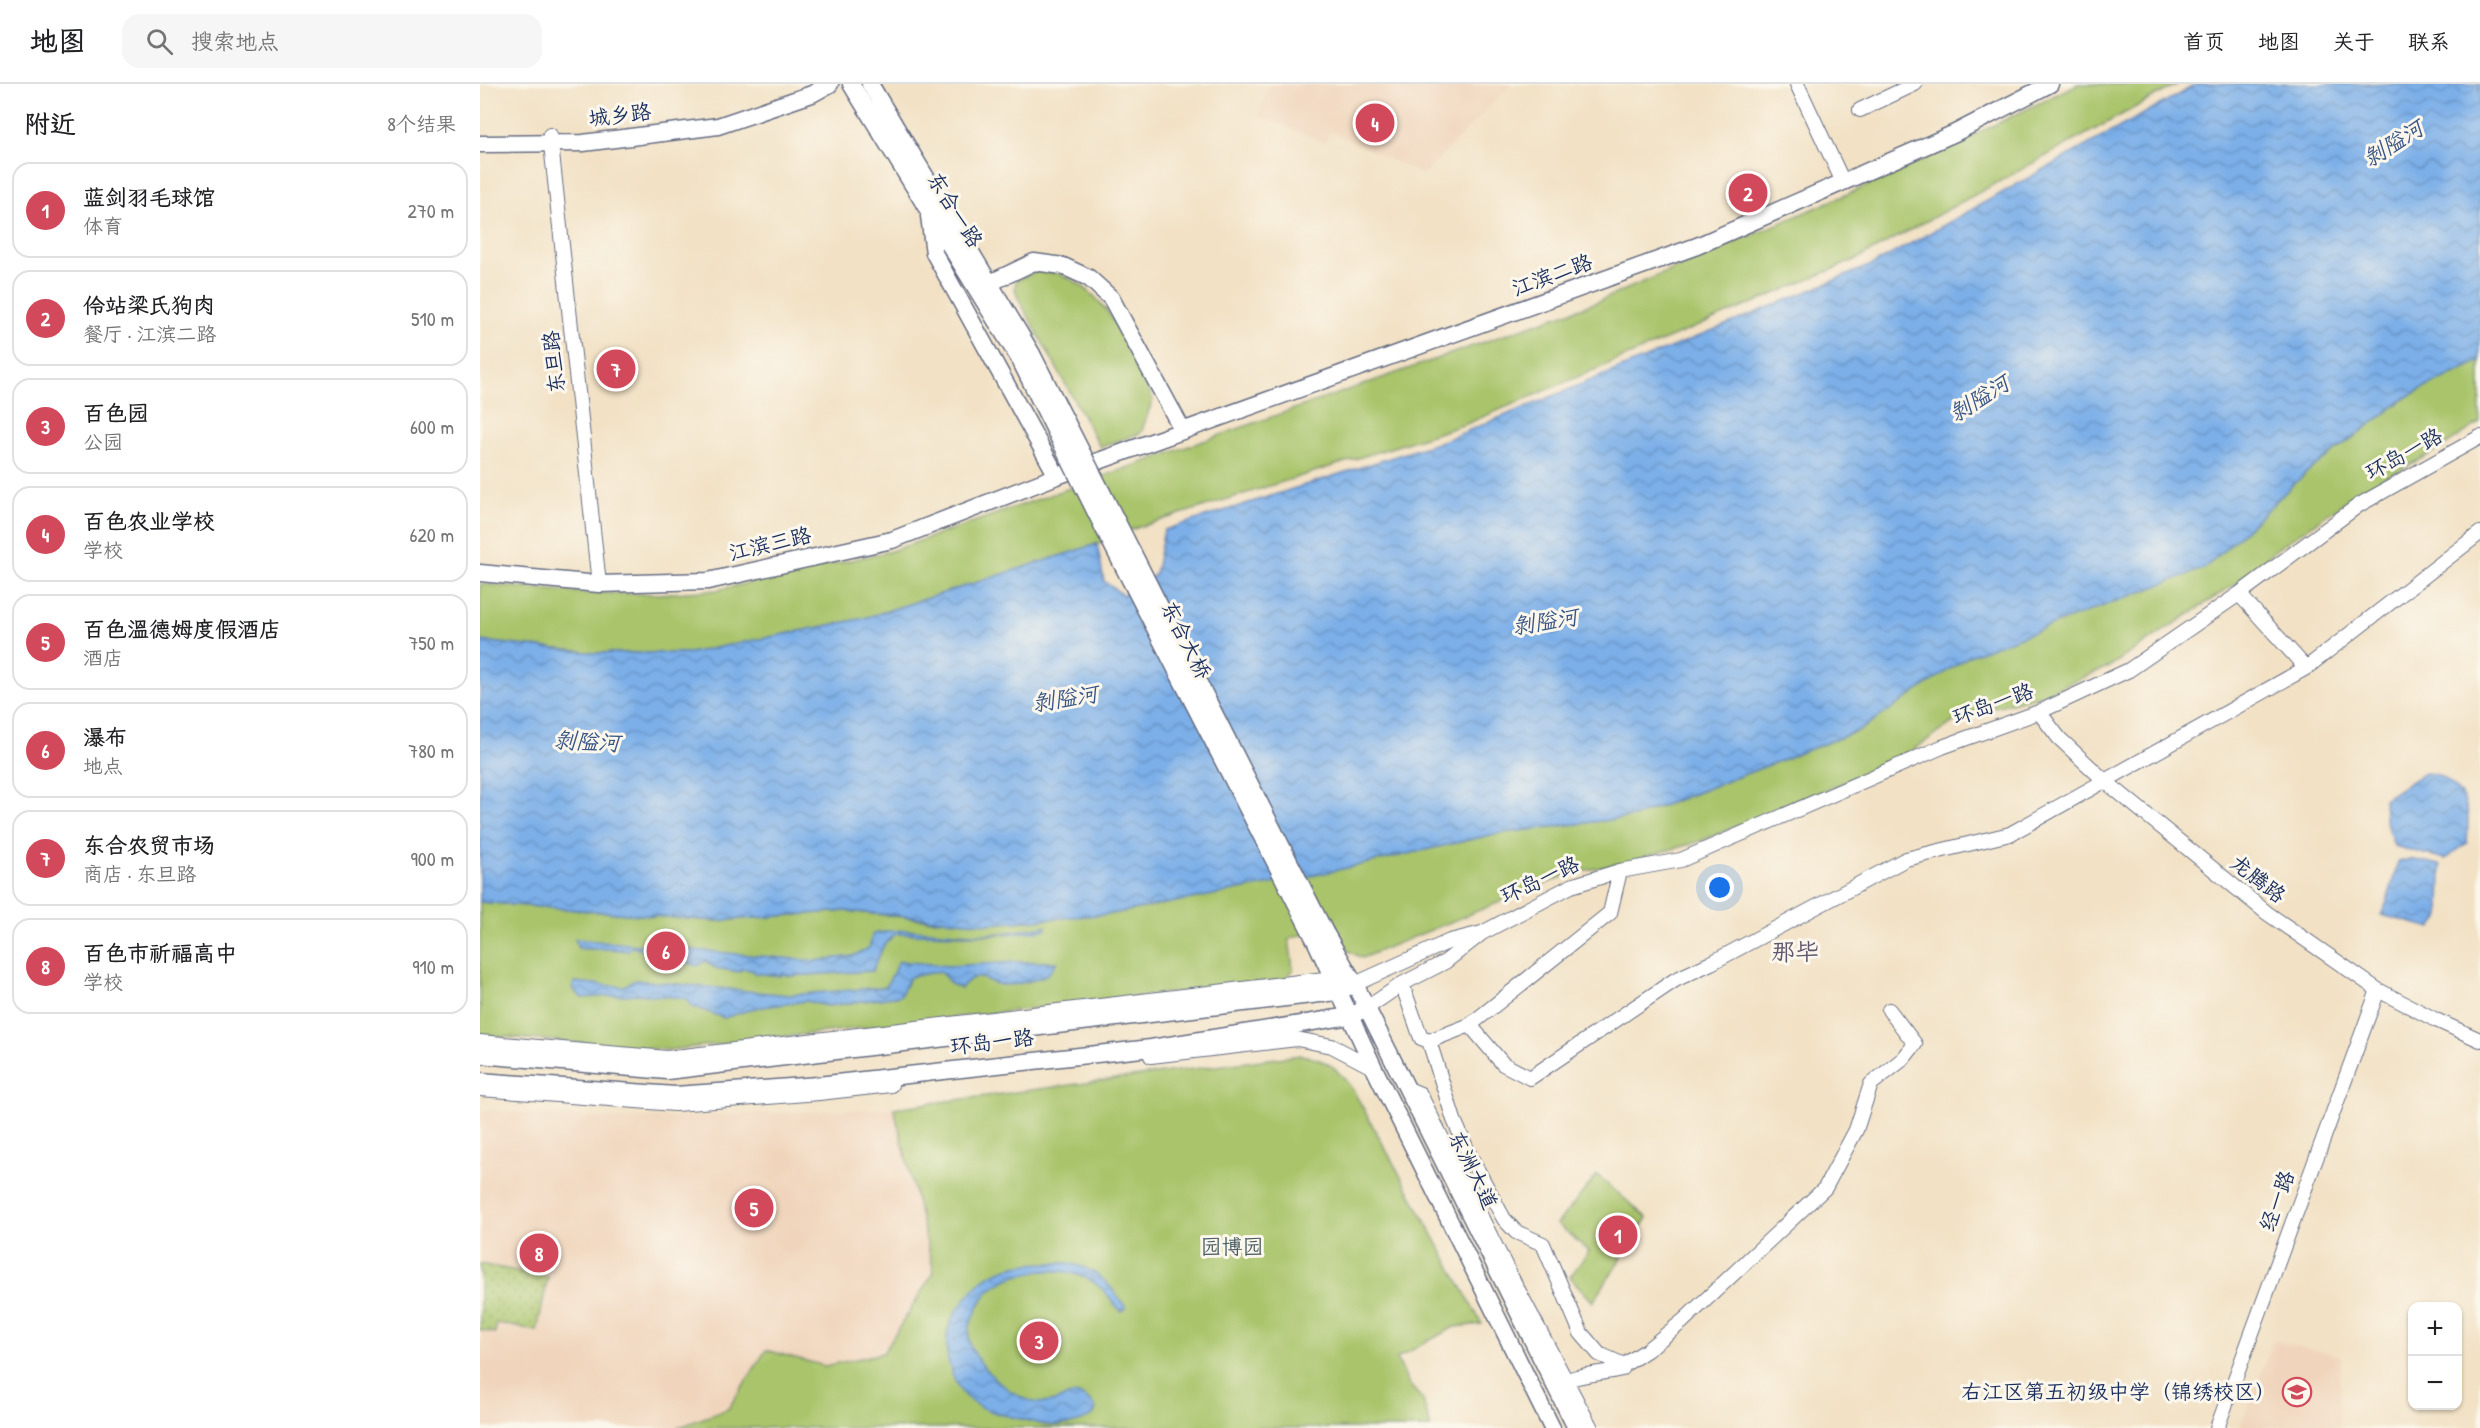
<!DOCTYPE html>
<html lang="zh">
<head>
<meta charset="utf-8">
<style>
  body { margin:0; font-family:"Patrick Hand","LXGW WenKai TC",sans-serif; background:#f6f6f6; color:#202124 }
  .controls { position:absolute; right:18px; bottom:18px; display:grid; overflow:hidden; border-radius:12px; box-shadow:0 2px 4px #0004 }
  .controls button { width:54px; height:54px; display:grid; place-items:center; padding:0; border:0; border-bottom:2px solid #e0e0e0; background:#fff; color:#202124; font:30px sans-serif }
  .you { position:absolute; left:1240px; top:804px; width:21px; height:21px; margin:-15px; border:4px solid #fff; border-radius:50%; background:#1a73e8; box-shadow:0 0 0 9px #1a73e833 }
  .badge { display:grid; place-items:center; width:39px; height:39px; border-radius:50%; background:#d1495b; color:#fff; font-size:20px; font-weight:700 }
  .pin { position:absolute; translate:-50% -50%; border:3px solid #fff; box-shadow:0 2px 6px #0006 }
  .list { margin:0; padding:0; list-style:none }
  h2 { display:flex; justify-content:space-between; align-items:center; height:78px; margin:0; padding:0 24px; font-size:26px }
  h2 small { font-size:20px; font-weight:400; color:#757577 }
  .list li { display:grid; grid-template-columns:39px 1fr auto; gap:18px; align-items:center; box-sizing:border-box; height:96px; margin:0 12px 12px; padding:0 12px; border:2px solid #e0e0e0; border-radius:18px }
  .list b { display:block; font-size:22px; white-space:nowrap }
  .list p { margin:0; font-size:20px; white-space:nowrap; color:#757577 }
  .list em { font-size:20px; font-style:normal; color:#757577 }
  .icon { flex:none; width:33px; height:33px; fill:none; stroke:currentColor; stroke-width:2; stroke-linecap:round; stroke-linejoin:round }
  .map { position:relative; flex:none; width:2000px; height:1344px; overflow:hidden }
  header { display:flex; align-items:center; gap:36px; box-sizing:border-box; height:84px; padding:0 30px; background:#fff; border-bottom:2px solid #e0e0e0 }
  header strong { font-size:28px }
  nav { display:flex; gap:33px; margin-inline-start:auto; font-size:21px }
  .search { width:420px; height:54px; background:#f6f6f6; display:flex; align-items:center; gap:15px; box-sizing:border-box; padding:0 21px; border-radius:18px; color:#757577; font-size:22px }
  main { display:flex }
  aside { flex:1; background:#fff }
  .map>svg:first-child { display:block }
</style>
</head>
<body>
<header>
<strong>地图</strong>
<div class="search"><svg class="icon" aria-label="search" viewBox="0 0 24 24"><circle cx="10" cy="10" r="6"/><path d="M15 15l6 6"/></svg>搜索地点</div>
<nav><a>首页</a><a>地图</a><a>关于</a><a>联系</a></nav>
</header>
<main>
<aside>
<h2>附近<small>8个结果</small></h2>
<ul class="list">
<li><span class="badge">1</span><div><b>蓝剑羽毛球馆</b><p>体育</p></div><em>270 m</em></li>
<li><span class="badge">2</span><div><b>伶站梁氏狗肉</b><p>餐厅 · 江滨二路</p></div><em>510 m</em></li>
<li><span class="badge">3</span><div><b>百色园</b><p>公园</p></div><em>600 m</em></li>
<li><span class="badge">4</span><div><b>百色农业学校</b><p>学校</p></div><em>620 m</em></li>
<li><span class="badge">5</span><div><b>百色温德姆度假酒店</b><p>酒店</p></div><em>750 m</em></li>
<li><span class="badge">6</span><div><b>瀑布</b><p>地点</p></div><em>780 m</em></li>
<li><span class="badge">7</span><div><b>东合农贸市场</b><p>商店 · 东旦路</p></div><em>900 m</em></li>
<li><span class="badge">8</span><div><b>百色市祈福高中</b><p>学校</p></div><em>910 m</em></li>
</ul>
</aside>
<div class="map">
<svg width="2000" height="1344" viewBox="0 0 2000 1344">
  <defs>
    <pattern id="grass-dots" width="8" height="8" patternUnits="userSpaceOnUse" patternTransform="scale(1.5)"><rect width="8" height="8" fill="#a9c46a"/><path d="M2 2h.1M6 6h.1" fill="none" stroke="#89a05a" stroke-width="1.8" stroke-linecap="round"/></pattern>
    <pattern id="water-waves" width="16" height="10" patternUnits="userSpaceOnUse" patternTransform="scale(1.5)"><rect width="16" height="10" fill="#7bafe8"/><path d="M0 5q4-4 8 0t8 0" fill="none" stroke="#648fbf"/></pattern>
  </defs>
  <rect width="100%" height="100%" fill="#fbf7ec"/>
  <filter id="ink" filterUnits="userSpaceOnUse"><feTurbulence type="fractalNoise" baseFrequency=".0167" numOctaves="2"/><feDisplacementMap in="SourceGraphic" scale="12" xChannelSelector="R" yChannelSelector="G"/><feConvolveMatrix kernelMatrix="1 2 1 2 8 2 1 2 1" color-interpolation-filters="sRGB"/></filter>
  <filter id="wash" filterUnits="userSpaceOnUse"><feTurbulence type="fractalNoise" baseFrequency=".008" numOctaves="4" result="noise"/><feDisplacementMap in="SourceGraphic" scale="24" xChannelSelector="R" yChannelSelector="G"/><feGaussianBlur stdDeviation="1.35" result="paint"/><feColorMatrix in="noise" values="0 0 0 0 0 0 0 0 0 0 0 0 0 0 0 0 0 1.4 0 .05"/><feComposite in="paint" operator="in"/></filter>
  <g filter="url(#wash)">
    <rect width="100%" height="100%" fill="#f2e1c4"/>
    <path fill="#f0d5bc" d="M790 0H1032L943 91 850 47 845 59 778 31Z
      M414 1024 454 1188 403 1269 345 1282 287 1266 248 1325 197 1344H0V1026L138 1035Z
      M1793 1257 1861 1272 1859 1344H1760Z"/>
    <path fill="url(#grass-dots)" stroke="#627a64" stroke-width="1.5" d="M0 1180 68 1193 57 1247 17 1239 15 1249 0 1246Z"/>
    <path fill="#a9c46a" stroke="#627a64" stroke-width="1.5" d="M1598 0H1698L1377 175 986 340 653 445 617 460 385 534 210 569H116L0 557V500L108 509 179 510 237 506 411 467 1112 220 1414 90Z
      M556 187C565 188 576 188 584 192 633 212 651 272 673 315L661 349 620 363 537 212 535 203 536 197Z
      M2000 277V338L1963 363 1883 406 1798 464 1755 500 1630 582 1559 612 1485 630 1427 670 1382 691 1221 757 1142 779 1089 790 882 874 868 867 855 839 809 855 813 885 804 896 189 966 0 951V818L236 837 366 827 452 836 631 830 834 791 1015 750 1153 733 1380 646 1489 572 1827 388 1928 312Z
      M821 971C849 976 857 984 873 1006L1002 1240 974 1243 917 1274 928 1299 943 1316 951 1344H197L248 1325 286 1266 345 1282 403 1269 454 1188 414 1024Z
      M1117 1091 1167 1134 1113 1218 1090 1193 1109 1167 1077 1140Z"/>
    <path fill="url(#water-waves)" stroke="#4b6fa3" stroke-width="1.5" d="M1717 0H2000V277L1928 312 1827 388 1725 484 1489 572 1380 646 1153 733 1015 750 818 795 631 830 508 840 366 827 236 837 0 818V557L116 569H210L385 534 617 460 624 497 643 511 675 491 684 446 963 357 1394 180Z
      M1944 689C1956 689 1960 691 1969 698 1991 715 1989 733 1987 759L1965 775 1914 762 1905 735 1904 715Z
      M1930 775 1961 781 1960 833 1952 844 1901 831 1907 818 1918 778Z
      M566 842V845C512 855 469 849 415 850L404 861 392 887 310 892 302 889 301 892 274 889 273 886 261 885 260 888 235 884 225 877 217 882 202 877H194L192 882 176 874 170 879V874L165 872 164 866 150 863 148 867C131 864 115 866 98 864L95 855 335 877 373 872 389 864 393 850C431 841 468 851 505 850 525 850 546 845 566 842Z
      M419 877 469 882 536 878H577C573 883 570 890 564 892 553 897 530 903 518 900 500 895 496 886 481 904L471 900 460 887 430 893 420 912 347 922 327 917 275 924 244 934 212 922 205 914 157 910 102 914 92 904 95 898 143 903 155 896 309 911 406 903Z
      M587 1179C616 1183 630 1200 646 1224L641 1227C626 1211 623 1200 601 1192 572 1181 522 1188 503 1214 500 1219 497 1225 495 1230 488 1242 486 1253 492 1265 504 1288 535 1318 563 1319 587 1319 594 1297 616 1324L614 1330C597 1344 568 1343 548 1337 530 1332 507 1329 492 1318 473 1305 465 1274 467 1253 468 1232 494 1201 511 1191 534 1178 561 1179 587 1179Z"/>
  </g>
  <g filter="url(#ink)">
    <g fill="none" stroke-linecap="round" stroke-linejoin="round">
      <g stroke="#666d82" stroke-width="16">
        <path id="minor" d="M1317 0 1363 98
          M1380 26 1435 0
          M70 51 119 500
          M1759 510 1826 584 2000 449
          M1559 628 1579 654 1625 697 1787 829 1898 906 1956 936 2000 956
          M1002 849 1091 802 1140 787 1201 776 1462 663 1559 628 1649 586 1759 510 1879 421 2000 353
          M875 900 970 857 1002 849 965 878 922 900 887 924
          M922 900 941 954 949 957 990 941 1023 980 1050 994 1195 896 1231 879 1426 775 1530 750 1826 584
          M990 941 1130 829 1140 787
          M949 957 974 1036 990 1072 1024 1135 1036 1148 1063 1160 1101 1249 1119 1270 1144 1281 1142 1285C1116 1291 1100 1289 1075 1301
          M0 958 187 974 861 893
          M671 972 817 955 852 962 894 984
          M0 1005 195 1020 339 1009 411 1001
          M928 1005 940 1010 1027 1185 1111 1344
          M1144 1281 1167 1266 1203 1237 1345 1104 1376 1046 1391 1000 1423 975 1435 960 1409 926
          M1737 1344 1898 906"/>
      </g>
      <g stroke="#666d82" stroke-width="19">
        <path id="major" d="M371 0 540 276
          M390 0 552 270
          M0 60 103 59 238 42 332 10 350 0
          M449 132 454 169 577 392
          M510 199 554 178 583 182 609 194 631 214 703 347
          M0 489 119 500 228 497 412 456 577 392 1217 162 1475 49 1570 0
          M846 850 875 900 1096 1344
          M835 856 894 984 1072 1344
          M0 971 187 987 857 908 875 900
          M0 997 195 1011 338 1001 671 964 870 932 887 924"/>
      </g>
      <use href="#minor" stroke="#fff" stroke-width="14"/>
      <use href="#major" stroke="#fff" stroke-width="16"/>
      <g stroke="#666d82" stroke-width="19" stroke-linecap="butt">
        <path id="major-bridge" d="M552 270 846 850
          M540 276 624 445 835 856"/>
      </g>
      <use href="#major-bridge" stroke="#fff" stroke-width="16"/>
    </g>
  </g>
  <defs>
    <g id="school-ring" transform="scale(1.5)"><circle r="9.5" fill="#fbf7ec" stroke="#d1495b" stroke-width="1.5"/><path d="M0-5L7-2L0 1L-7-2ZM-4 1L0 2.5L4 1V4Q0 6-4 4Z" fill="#d1495b"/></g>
  </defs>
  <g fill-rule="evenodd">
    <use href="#school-ring" x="1817" y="1308"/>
  </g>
  <g text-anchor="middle" stroke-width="6" stroke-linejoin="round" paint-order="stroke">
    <g font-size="21" fill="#1b2f5e" stroke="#fbf7ec">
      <text transform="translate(140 31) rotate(-7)" y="7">城乡路</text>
      <text transform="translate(475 126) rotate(58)" y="7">东合一路</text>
      <text transform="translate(1072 191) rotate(-20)" y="7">江滨二路</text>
      <text transform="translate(74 278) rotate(-96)" y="7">东旦路</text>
      <text transform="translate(1924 370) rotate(-29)" y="7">环岛一路</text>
      <text transform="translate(290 460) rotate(-13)" y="7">江滨三路</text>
      <text transform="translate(706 556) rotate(63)" y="7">东合大桥</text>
      <text transform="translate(1513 620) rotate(-20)" y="7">环岛一路</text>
      <text transform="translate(1778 795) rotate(38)" y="7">龙腾路</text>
      <text transform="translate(1060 796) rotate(-25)" y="7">环岛一路</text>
      <text transform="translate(512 958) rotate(-7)" y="7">环岛一路</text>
      <text transform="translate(993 1086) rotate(64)" y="7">东洲大道</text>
      <text transform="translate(1797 1117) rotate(-70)" y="7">经一路</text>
    </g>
    <g font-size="21" fill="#465c62" stroke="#fbf7ec">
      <text x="752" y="1170">园博园</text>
    </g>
    <g font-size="21" fill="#1b2f5e" stroke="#fbf7ec" text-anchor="end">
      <text x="1796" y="1315">右江区第五初级中学（锦绣校区）</text>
    </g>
    <g font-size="22" font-style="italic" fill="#385587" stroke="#fbf7ec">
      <text transform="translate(1913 59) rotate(-32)" y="8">剥隘河</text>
      <text transform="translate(1499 314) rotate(-32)" y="8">剥隘河</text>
      <text transform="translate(1065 537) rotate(-9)" y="8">剥隘河</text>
      <text transform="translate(585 614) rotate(-9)" y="8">剥隘河</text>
      <text transform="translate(107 657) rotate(3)" y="8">剥隘河</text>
    </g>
    <g font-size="24" fill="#5f576d" stroke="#fbf7ec">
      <text x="1315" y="876">那毕</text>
    </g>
  </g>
</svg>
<div class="controls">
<button>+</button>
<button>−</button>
</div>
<div class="you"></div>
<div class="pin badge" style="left:1138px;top:1151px">1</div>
<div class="pin badge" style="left:1268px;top:109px">2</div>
<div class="pin badge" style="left:559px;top:1257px">3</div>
<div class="pin badge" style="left:895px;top:39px">4</div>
<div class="pin badge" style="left:274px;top:1124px">5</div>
<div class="pin badge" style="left:186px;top:867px">6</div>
<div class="pin badge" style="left:136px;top:285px">7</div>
<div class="pin badge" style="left:59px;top:1169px">8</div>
</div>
</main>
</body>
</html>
